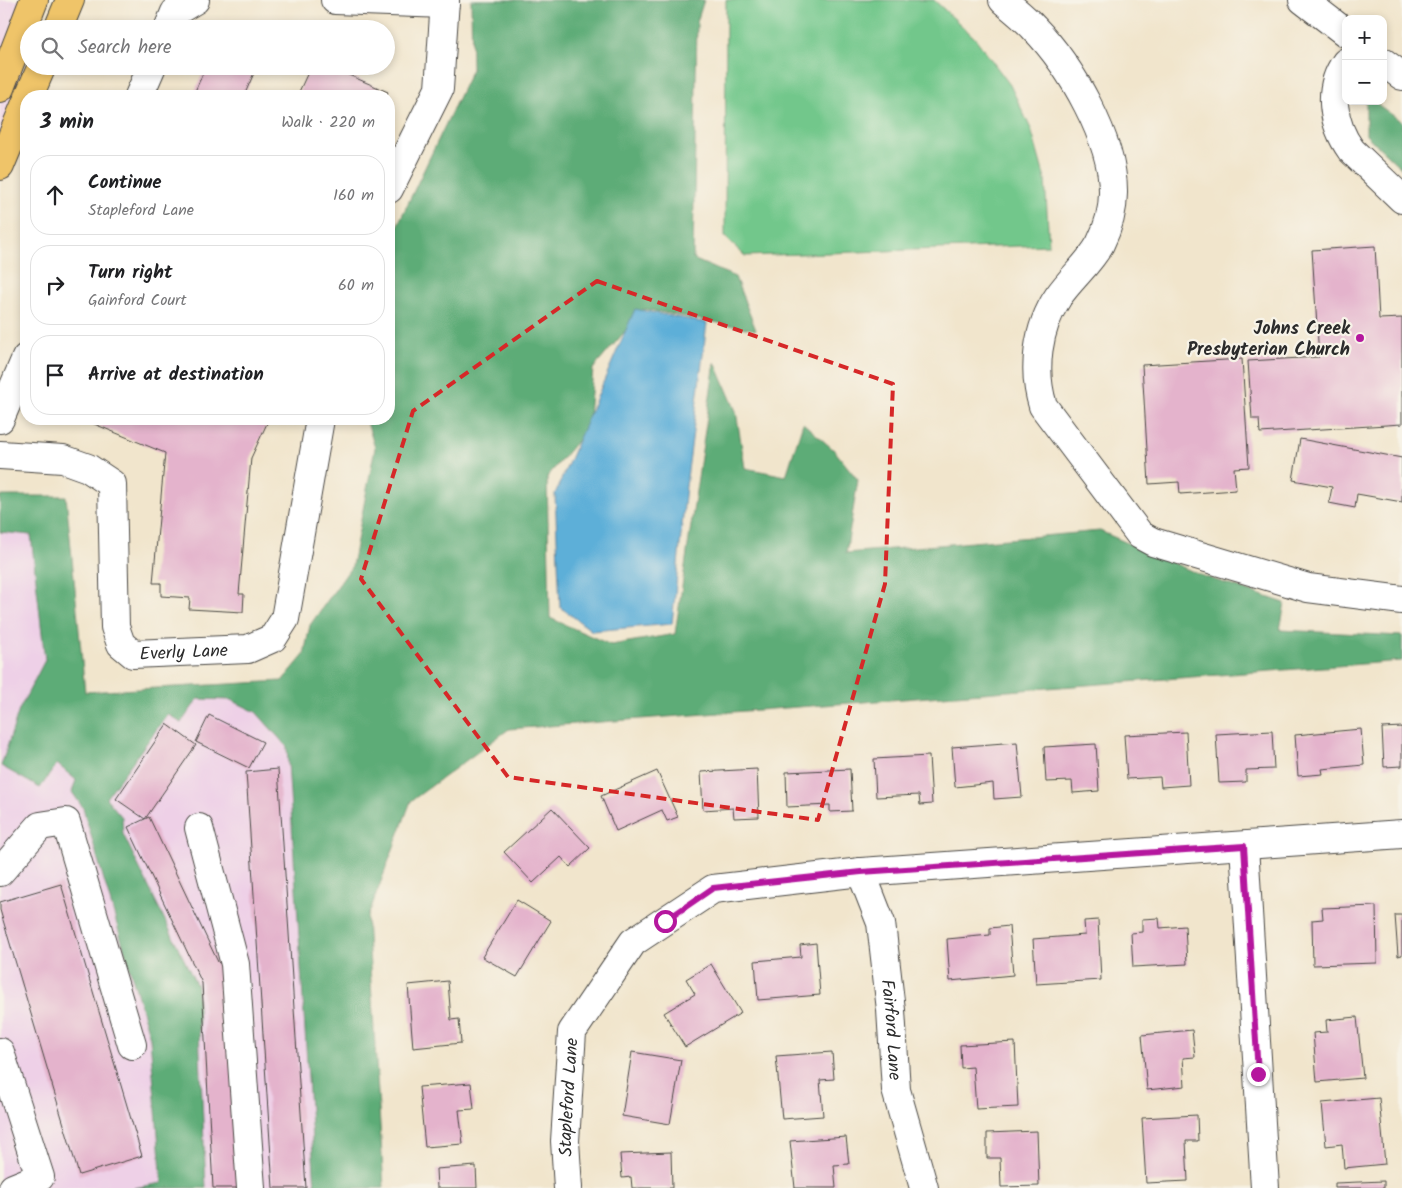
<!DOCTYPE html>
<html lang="en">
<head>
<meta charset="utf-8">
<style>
  body { margin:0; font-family:Kalam,sans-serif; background:#f2f2f2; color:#202124 }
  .controls { position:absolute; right:15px; top:15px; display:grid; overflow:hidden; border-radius:10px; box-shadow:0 2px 8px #0003 }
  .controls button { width:45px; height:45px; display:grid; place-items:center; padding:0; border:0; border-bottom:1px solid #e0e0e0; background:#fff; color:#202124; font:25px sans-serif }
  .stop { position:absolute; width:15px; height:15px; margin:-11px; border:4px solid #b5179e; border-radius:50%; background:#fff }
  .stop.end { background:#b5179e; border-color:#fff; box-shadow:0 1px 5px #0008 }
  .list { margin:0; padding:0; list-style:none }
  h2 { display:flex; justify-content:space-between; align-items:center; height:65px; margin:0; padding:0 20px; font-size:21px }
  h2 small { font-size:16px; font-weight:400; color:#757577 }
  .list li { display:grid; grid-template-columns:32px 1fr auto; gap:15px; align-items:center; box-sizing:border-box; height:80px; margin:0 10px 10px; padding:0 10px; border:1px solid #e0e0e0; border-radius:20px }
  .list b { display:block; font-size:19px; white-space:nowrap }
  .list p { margin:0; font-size:16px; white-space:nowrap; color:#757577 }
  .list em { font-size:16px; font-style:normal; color:#757577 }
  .icon { flex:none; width:28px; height:28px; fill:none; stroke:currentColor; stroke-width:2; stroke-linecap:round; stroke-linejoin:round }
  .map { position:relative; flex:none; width:1402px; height:1188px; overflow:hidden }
  .search { position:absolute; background:#fff; box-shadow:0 2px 8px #0003; left:20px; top:20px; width:375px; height:55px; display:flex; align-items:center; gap:12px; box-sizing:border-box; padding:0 18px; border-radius:28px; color:#757577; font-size:19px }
  .panel { position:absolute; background:#fff; box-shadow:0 2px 8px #0003; left:20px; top:90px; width:375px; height:335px; border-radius:20px }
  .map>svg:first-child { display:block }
</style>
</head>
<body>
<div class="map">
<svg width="1402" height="1188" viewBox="0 0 1402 1188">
  <rect width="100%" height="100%" fill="#f7f3e8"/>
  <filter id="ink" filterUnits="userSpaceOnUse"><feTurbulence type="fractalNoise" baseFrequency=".02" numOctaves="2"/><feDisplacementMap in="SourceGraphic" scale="10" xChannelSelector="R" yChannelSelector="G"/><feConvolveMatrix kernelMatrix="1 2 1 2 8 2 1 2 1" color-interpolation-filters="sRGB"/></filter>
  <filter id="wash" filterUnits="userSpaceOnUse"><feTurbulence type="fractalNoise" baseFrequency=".0096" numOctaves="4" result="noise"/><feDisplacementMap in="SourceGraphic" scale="20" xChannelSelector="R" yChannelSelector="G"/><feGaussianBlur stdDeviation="1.12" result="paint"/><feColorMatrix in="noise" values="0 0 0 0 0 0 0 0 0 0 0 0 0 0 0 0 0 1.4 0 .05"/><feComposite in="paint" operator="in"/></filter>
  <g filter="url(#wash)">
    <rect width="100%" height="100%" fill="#f1e5cc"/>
    <path fill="#eed0e7" d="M0 0H44L29 45 0 145Z
      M0 532 31 535 45 660 19 710 57 764 76 780 72 792 83 808 150 1038 162 1184 134 1188H0Z
      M197 699 231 700 256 712 287 747 315 1188H206L197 986 123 834 122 817 105 798 168 714 181 722Z"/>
    <path fill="#72c78b" stroke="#4e795b" d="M726 0H934L975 38 1010 85 1031 129 1045 179 1049 245 745 256 725 237Z"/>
    <path fill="#5dac77" stroke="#446c51" d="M471 0H704L697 22 693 259 735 277 756 330 644 309 593 369 588 428 547 477 550 618 611 645 675 634 715 362 736 411 745 468 786 476 803 423 834 450 858 480 846 553 1100 531 1203 576 1285 603 1280 630 1402 636V661L509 729 411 801 367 919 384 1188H315L287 747 256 712 231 700 198 699 181 723 168 714 106 798 122 817 123 834 197 986 206 1188H134L162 1183 150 1038 83 808 72 792 76 780 57 764 40 788 1 766 19 710 45 660 31 535 0 532V496H66L85 692 282 681 304 655 310 625 352 566 375 448 366 419H389V243L472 69Z
      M1366 101H1373L1402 122V169L1366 135Z"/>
    <path fill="#5dafd8" stroke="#446d82" d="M635 309 707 323 686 486 672 624 592 631 560 607 555 494Z"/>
    <g id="blocks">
      <path fill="#e4b3cc" d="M206 66H257L244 96H193Z
        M311 66H328L388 92 386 96H297Z
        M1375 246 1379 319 1402 318V424L1260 433 1259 419H1252L1248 361 1319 357 1312 250Z
        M1242 359 1249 467 1234 468 1236 490 1180 494 1179 482 1149 484 1142 365Z
        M82 419H269L251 458 239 594H244L243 612 189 609 190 598 161 596V583H153L165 453Z
        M1300 439 1402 458V502L1357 494 1355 508 1329 503 1332 487 1293 480Z
        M209 715 263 742 249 768 196 742Z
        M167 724 196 745 145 819 116 799Z
        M1402 727V766L1384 767 1382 728Z
        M1361 729 1364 765 1322 769 1323 774 1298 776 1295 735Z
        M1272 731 1274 769 1246 770V782L1219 783 1216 734Z
        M1186 732 1189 785 1161 787 1160 777 1127 779 1124 735Z
        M1017 742 1022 797 994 799 993 783 955 787 952 747Z
        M1096 744 1099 791 1073 793 1072 781 1046 782 1044 747Z
        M929 756 932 804 920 805 919 795 876 797 874 759Z
        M278 769 306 1188H273L246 772Z
        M757 769 759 817 734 818 733 808 703 810 701 772Z
        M850 769 852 811 830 812V805L787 807 786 772Z
        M657 771 678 817 667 821 662 810 616 831 601 796Z
        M552 808 590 848 570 867 561 857 533 883 504 852Z
        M149 817 218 962 226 968 239 1188H213L202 983 128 827Z
        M61 884 142 1156 79 1175 0 910V902Z
        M517 900 551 921 517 977 482 957Z
        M1376 906 1377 963 1313 965 1312 920 1323 919 1322 908Z
        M1395 915H1402V955L1398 956Z
        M1159 918 1160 928 1185 926 1187 964 1133 967 1131 933 1142 932V919Z
        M1098 920 1101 980 1036 984 1033 939 1085 935 1084 921Z
        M1009 926 1013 975 950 981 947 939 990 935V928Z
        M816 943 820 995 758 1000 755 961 801 957 800 945Z
        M711 964 741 1013 685 1047 664 1013 695 994 686 979Z
        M448 981 451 1020 459 1019 461 1043 413 1048 408 985Z
        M1357 1017 1363 1078 1317 1082 1313 1033 1327 1032 1326 1020Z
        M1192 1030 1195 1057 1183 1058 1185 1086 1147 1090 1142 1035Z
        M1015 1042 1018 1107 976 1109 973 1067 961 1068 960 1045Z
        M632 1052 681 1060 670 1124 622 1116Z
        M832 1052 834 1079 820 1080 823 1116 782 1119 776 1056Z
        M471 1083 474 1109 459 1110 463 1144 425 1147 419 1087Z
        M1379 1098 1385 1164 1344 1168 1342 1144 1326 1146 1322 1103Z
        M1197 1115 1198 1141H1186L1188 1181 1146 1183 1142 1118Z
        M1037 1131 1039 1186 1001 1187 1000 1158H987V1133Z
        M846 1137 849 1164 834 1165 836 1188H795L790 1141Z
        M671 1152 672 1188H632L631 1177 622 1178 620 1154Z
        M476 1166 477 1188H437L436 1169Z
        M1384 1181V1188H1335V1183Z"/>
    </g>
  </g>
  <g filter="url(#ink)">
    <use href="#blocks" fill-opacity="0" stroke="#494743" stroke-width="1"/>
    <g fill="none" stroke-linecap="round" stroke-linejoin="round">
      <g stroke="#494743" stroke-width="30">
        <g id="minor">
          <path d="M335 0 445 4"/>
          <path d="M1003 0C1013 9 1025 18 1034 28 1070 65 1114 140 1113 193 1113 210 1108 228 1100 244 1089 264 1071 278 1058 297 1037 328 1032 371 1043 406L1140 535 1153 542 1308 588 1402 600"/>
          <path d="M1303 0 1346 33"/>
          <path d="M168 29 175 12 195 0"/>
          <path d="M1346 62C1326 89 1333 125 1351 150L1402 199"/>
          <path d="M1383 62 1402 76"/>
          <path d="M139 96 152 66"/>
          <path d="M389 189 439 89 445 0"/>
          <path d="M0 419 26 358"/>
          <path id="s1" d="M0 455 63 459 88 468 112 484 115 627 121 644 133 654 248 649 273 638 285 619 320 419"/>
          <path d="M199 828 235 964 251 1188"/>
          <path d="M1244 846 1265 1188"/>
          <path d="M0 872 40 826 66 822 132 1045"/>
          <path id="s2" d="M861 872 881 923 891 1010 896 1090 924 1188"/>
          <path d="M0 1052 40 1177 13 1188"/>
          <path id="s3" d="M568 1188 565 1141 572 1032 633 942 713 889 861 872 1402 834"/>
        </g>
      </g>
      <g stroke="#494743" stroke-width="30">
        <path id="highway" d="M58 29 70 0
          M0 88 34 0
          M29 96 42 66
          M0 166 26 103"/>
      </g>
      <use href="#minor" stroke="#fff" stroke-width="28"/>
      <use href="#highway" stroke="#efc469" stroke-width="28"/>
    </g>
  </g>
  <g fill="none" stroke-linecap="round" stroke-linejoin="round" filter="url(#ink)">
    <path stroke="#b5179e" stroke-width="6" d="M665 921 713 888 861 872 1244 846 1258 1074"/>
  </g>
  <path fill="none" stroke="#d62828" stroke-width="4" stroke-dasharray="10 6" stroke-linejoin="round" d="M597 281 893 384 885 584 818 820 508 777 361 579 413 411Z"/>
  <circle fill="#b5179e" stroke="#f7f3e8" stroke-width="2" cx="1360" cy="338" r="5"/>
  <g text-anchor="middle" stroke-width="4.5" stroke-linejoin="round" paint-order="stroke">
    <g font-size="18" font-weight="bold" fill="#2b2b2b" stroke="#f7f3e8" text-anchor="end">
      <text x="1350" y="334">Johns Creek<tspan x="1350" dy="21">Presbyterian Church</tspan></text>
    </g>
    <g font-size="18" fill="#2b2b2b" stroke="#f7f3e8">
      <text dy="6" stroke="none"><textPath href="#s1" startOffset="346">Everly Lane</textPath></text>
      <text dy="6" stroke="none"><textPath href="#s2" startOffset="162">Fairford Lane</textPath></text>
      <text dy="6" stroke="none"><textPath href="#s3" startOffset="91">Stapleford Lane</textPath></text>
    </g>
  </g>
</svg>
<div class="controls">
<button>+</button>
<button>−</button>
</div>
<div class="stop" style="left:665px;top:921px"></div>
<div class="stop end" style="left:1258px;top:1074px"></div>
<div class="search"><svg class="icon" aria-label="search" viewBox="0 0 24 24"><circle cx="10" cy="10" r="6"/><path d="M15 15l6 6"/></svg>Search here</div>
<section class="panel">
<h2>3 min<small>Walk · 220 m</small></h2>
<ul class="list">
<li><svg class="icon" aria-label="ahead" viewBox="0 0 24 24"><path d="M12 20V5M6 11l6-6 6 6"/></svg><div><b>Continue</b><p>Stapleford Lane</p></div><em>160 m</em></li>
<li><svg class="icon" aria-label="right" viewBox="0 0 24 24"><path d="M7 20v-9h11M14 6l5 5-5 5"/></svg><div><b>Turn right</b><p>Gainford Court</p></div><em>60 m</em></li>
<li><svg class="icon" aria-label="arrive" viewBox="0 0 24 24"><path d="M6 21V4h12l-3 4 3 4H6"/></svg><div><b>Arrive at destination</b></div></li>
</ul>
</section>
</div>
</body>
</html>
